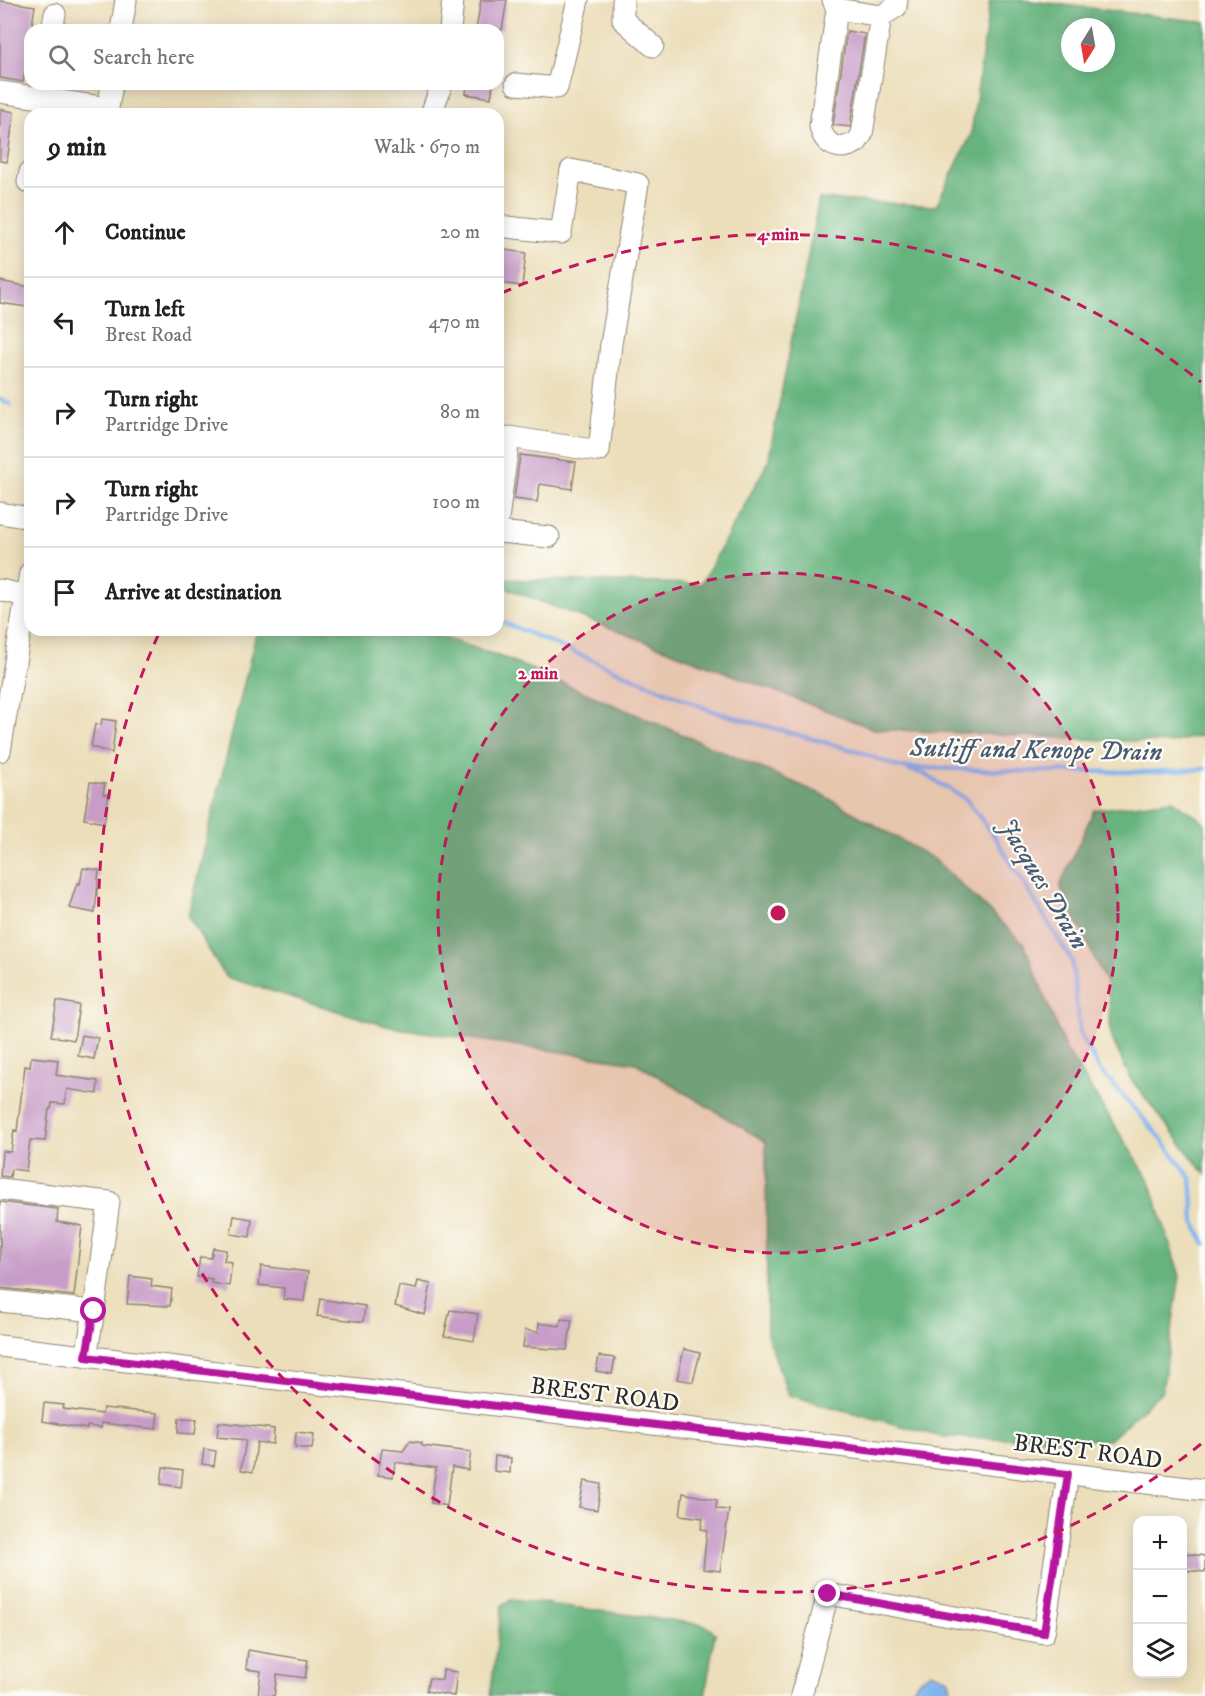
<!DOCTYPE html>
<html lang="en">
<head>
<meta charset="utf-8">
<style>
  body { margin:0; font-family:"IM FELL DW Pica",serif; background:#f2f2f2; color:#202124 }
  .controls { position:absolute; right:18px; bottom:18px; display:grid; overflow:hidden; border-radius:12px; box-shadow:0 3px 15px #0003 }
  .controls button { width:54px; height:54px; display:grid; place-items:center; padding:0; border:0; border-bottom:2px solid #e0e0e0; background:#fff; color:#202124; font:30px sans-serif }
  .compass { position:absolute; left:1061px; top:18px; width:54px; height:54px; border-radius:50%; background:#fff; box-shadow:0 3px 15px #0003; rotate:191deg }
  .stop { position:absolute; width:18px; height:18px; margin:-14px; border:4px solid #b5179e; border-radius:50%; background:#fff }
  .stop.end { background:#b5179e; border-color:#fff; box-shadow:0 2px 6px #0008 }
  .list { margin:0; padding:0; list-style:none }
  h2 { display:flex; justify-content:space-between; align-items:center; height:78px; margin:0; padding:0 24px; font-size:26px }
  h2 small { font-size:20px; font-weight:400; color:#757577 }
  .list li { display:grid; grid-template-columns:39px 1fr auto; gap:18px; align-items:center; box-sizing:border-box; height:90px; padding:0 24px; border-top:2px solid #e0e0e0 }
  .list b { display:block; font-size:22px; white-space:nowrap }
  .list p { margin:0; font-size:20px; white-space:nowrap; color:#757577 }
  .list em { font-size:20px; font-style:normal; color:#757577 }
  .icon { flex:none; width:33px; height:33px; fill:none; stroke:currentColor; stroke-width:2; stroke-linecap:round; stroke-linejoin:round }
  .map { position:relative; flex:none; width:1205px; height:1696px; overflow:hidden }
  .search { position:absolute; background:#fff; box-shadow:0 3px 15px #0003; left:24px; top:24px; width:480px; height:66px; display:flex; align-items:center; gap:15px; box-sizing:border-box; padding:0 21px; border-radius:18px; color:#757577; font-size:22px }
  .panel { position:absolute; background:#fff; box-shadow:0 3px 15px #0003; left:24px; top:108px; width:480px; height:528px; border-radius:18px }
  .map>svg:first-child { display:block }
</style>
</head>
<body>
<div class="map">
<svg width="1205" height="1696" viewBox="0 0 1205 1696">
  <rect width="100%" height="100%" fill="#fdfcf7"/>
  <filter id="ink" filterUnits="userSpaceOnUse"><feTurbulence type="fractalNoise" baseFrequency=".0167" numOctaves="2"/><feDisplacementMap in="SourceGraphic" scale="12" xChannelSelector="R" yChannelSelector="G"/><feConvolveMatrix kernelMatrix="1 2 1 2 8 2 1 2 1" color-interpolation-filters="sRGB"/></filter>
  <filter id="wash" filterUnits="userSpaceOnUse"><feTurbulence type="fractalNoise" baseFrequency=".008" numOctaves="4" result="noise"/><feDisplacementMap in="SourceGraphic" scale="24" xChannelSelector="R" yChannelSelector="G"/><feGaussianBlur stdDeviation="1.35" result="paint"/><feColorMatrix in="noise" values="0 0 0 0 0 0 0 0 0 0 0 0 0 0 0 0 0 1.4 0 .05"/><feComposite in="paint" operator="in"/></filter>
  <g filter="url(#wash)">
    <rect width="100%" height="100%" fill="#ecdeba"/>
    <path fill="#66b37e" stroke="#486f54" stroke-width="1.5" fill-rule="evenodd" d="M990 0H1022L1205 22V735L1170 743 874 729 498 585V579L701 584 768 462 819 199 936 206 971 135ZM1070 27H1106V63H1070Z
      M257 630H421L507 659 821 794 934 859 1024 944 1065 1048 1150 1181 1180 1276 1162 1391 1109 1440 942 1437 788 1395 767 1334 766 1142 636 1063 390 1027 226 977 188 916Z
      M1173 800 1205 823V1174L1130 1078 1111 1036 1108 987 1060 886 1094 810Z
      M512 1599 705 1625 715 1633 705 1696H490L502 1605Z"/>
    <path fill="#82b5ef" stroke="#56708d" stroke-width="1.5" d="M931 1672 949 1679 952 1696H909L918 1681Z"/>
    <g fill="none" stroke-linecap="round" stroke-linejoin="round">
      <path stroke="#82b5ef" stroke-width="4.5" d="M0 399 10 404
        M498 620 712 711 860 752 898 767 1016 771 1147 772 1205 769
        M909 770 922 773 966 799 997 840 1072 961 1080 1034 1099 1069 1159 1136 1191 1178 1194 1222 1205 1244"/>
    </g>
    <g id="blocks">
      <path fill="#c79cc8" d="M481 0H507L502 30H476Z
        M0 1 35 6 23 82 0 78Z
        M847 31 865 34 850 127 833 125Z
        M467 84H493L491 98 466 94Z
        M0 109 14 112 7 162 0 161Z
        M498 249 526 253 522 286 498 283Z
        M0 281 30 287 27 307 0 303Z
        M520 455 576 462 572 489 540 484 537 502 514 499Z
        M102 719 116 721 112 753 91 747 95 724 101 725Z
        M90 782 105 784 103 794 109 795 104 823 84 819Z
        M83 868 99 870 95 913 69 908 77 883 80 884Z
        M57 1001 79 1005 74 1040 51 1036Z
        M82 1035 98 1038 94 1059 78 1056Z
        M31 1057 58 1060 56 1075 98 1081 97 1094 67 1089 65 1104 52 1103 51 1109H49L45 1141 30 1140 26 1171 11 1169 10 1177 0 1176 2 1151 11 1152 14 1130 17 1131 25 1066 30 1067Z
        M0 1202 58 1209 57 1222 82 1226 74 1296 0 1288Z
        M234 1216 252 1219 250 1237 231 1234Z
        M213 1248 226 1250 224 1261 232 1262 229 1286 211 1283 212 1279 197 1277 200 1257 211 1258Z
        M261 1266 308 1272 304 1301 283 1299 284 1288 259 1285Z
        M130 1276 152 1279 151 1286 172 1289 170 1306 127 1304Z
        M418 1281 431 1284 425 1315 395 1306 399 1286 416 1289Z
        M320 1299 365 1306 363 1322 317 1316Z
        M450 1310 478 1314 474 1341 444 1336Z
        M561 1319 572 1320 567 1350 523 1347 525 1330 538 1332 539 1323 560 1326Z
        M684 1349 700 1353 693 1382 677 1379Z
        M599 1356 615 1358 612 1374 596 1371Z
        M44 1403 64 1405 63 1409 102 1414 103 1408 158 1413 156 1429 101 1423V1428L87 1426V1429L42 1421Z
        M179 1418 197 1419 195 1434 178 1433Z
        M219 1422 274 1429 273 1444 257 1442 253 1472 241 1470 246 1440 217 1437Z
        M296 1432 314 1434 312 1449 295 1447Z
        M410 1441 422 1443V1446L471 1452 468 1470 452 1467 447 1506 431 1503 436 1468 395 1462 393 1477 378 1475 382 1449 403 1451Z
        M204 1449 216 1451 214 1466 202 1464Z
        M495 1456 511 1458 510 1473 494 1471Z
        M163 1467 183 1470 181 1487 161 1484Z
        M584 1481 601 1484 597 1510 579 1507Z
        M683 1493 717 1500 716 1509 729 1510 720 1571 703 1569 707 1530 701 1529 703 1518 680 1515Z
        M1182 1553 1205 1556V1572L1182 1570Z
        M248 1650 308 1660 305 1678 277 1674 274 1696H258L261 1671 246 1669Z
        M443 1670 457 1672 454 1696 426 1691 429 1678 442 1680Z"/>
    </g>
  </g>
  <g filter="url(#ink)">
    <use href="#blocks" fill-opacity="0" stroke="#8c8472" stroke-width="1.5"/>
    <g fill="none" stroke-linecap="round" stroke-linejoin="round">
      <g stroke="#8c8472" stroke-width="23">
        <path id="minor" d="M623 0V20L653 46
          M833 0 837 9 881 16 896 7 897 0
          M837 9 820 126C824 146 840 152 857 142L862 134 881 16
          M52 30 55 14
          M121 30 126 0
          M450 30 453 0
          M516 84 557 88 578 0
          M0 92 108 108
          M107 114 112 84
          M431 114 442 84
          M28 182 30 172
          M498 226 561 233 571 170 638 184 611 344 599 451 509 437 498 519
          M0 513 30 518
          M498 532 549 537
          M0 590 26 596
          M0 751 30 573
          M0 1189 109 1202 94 1311
          M0 1301 94 1311 86 1357
          M0 1346 1205 1490
          M801 1696 828 1594 1044 1633 1068 1474"/>
      </g>
      <use href="#minor" stroke="#fff" stroke-width="21"/>
    </g>
  </g>
  <g fill="none" stroke-linecap="round" stroke-linejoin="round" filter="url(#ink)">
    <path stroke="#b5179e" stroke-width="8" d="M94 1311 86 1357 1068 1474 1044 1633 828 1594"/>
  </g>
  <circle cx="778" cy="913" r="340" fill="#c2185b" fill-opacity=".12"/>
  <g fill="none" stroke="#c2185b" stroke-width="3" stroke-dasharray="10 8">
    <circle cx="778" cy="913" r="340"/>
    <path d="M1201 1444A679 679 0 0 1 160 631M502 293A679 679 0 0 1 1201 382"/>
  </g>
  <g text-anchor="middle" stroke-width="4.5" stroke-linejoin="round" paint-order="stroke">
    <g font-size="24" fill="#2b2b2b" stroke="#fdfcf7">
      <text transform="translate(605 1394) rotate(7)" y="8">BREST ROAD</text>
      <text transform="translate(1088 1451) rotate(7)" y="8">BREST ROAD</text>
    </g>
    <g font-size="26" font-style="italic" fill="#495b70" stroke="#fdfcf7">
      <text transform="translate(1036 749) rotate(1)" y="9">Sutliff and Kenope Drain</text>
      <text transform="translate(1044 883) rotate(59)" y="9">Jacques Drain</text>
    </g>
  </g>
  <circle cx="778" cy="913" r="9" fill="#c2185b" stroke="#fdfcf7" stroke-width="3"/>
  <g font-size="18" text-anchor="middle" font-weight="bold" fill="#c2185b" stroke="#fdfcf7" stroke-width="4.5" stroke-linejoin="round" paint-order="stroke">
    <text x="778" y="240">4 min</text>
    <text x="538" y="679">2 min</text>
  </g>
</svg>
<div class="controls">
<button>+</button>
<button>−</button>
<button><svg class="icon" aria-label="layers" viewBox="0 0 24 24"><path d="M12 4l9 5-9 5-9-5zM3 14l9 5 9-5"/></svg></button>
</div>
<svg class="compass" viewBox="-18 -18 36 36"><path d="M0-13l5 13h-10z" fill="#e53935"/><path d="M0 13l5-13h-10z" fill="#757577"/></svg>
<div class="stop" style="left:94px;top:1311px"></div>
<div class="stop end" style="left:828px;top:1594px"></div>
<div class="search"><svg class="icon" aria-label="search" viewBox="0 0 24 24"><circle cx="10" cy="10" r="6"/><path d="M15 15l6 6"/></svg>Search here</div>
<section class="panel">
<h2>9 min<small>Walk · 670 m</small></h2>
<ul class="list">
<li><svg class="icon" aria-label="ahead" viewBox="0 0 24 24"><path d="M12 20V5M6 11l6-6 6 6"/></svg><div><b>Continue</b></div><em>20 m</em></li>
<li><svg class="icon" aria-label="left" viewBox="0 0 24 24"><path d="M17 20v-9H6M10 6l-5 5 5 5"/></svg><div><b>Turn left</b><p>Brest Road</p></div><em>470 m</em></li>
<li><svg class="icon" aria-label="right" viewBox="0 0 24 24"><path d="M7 20v-9h11M14 6l5 5-5 5"/></svg><div><b>Turn right</b><p>Partridge Drive</p></div><em>80 m</em></li>
<li><svg class="icon" aria-label="right" viewBox="0 0 24 24"><path d="M7 20v-9h11M14 6l5 5-5 5"/></svg><div><b>Turn right</b><p>Partridge Drive</p></div><em>100 m</em></li>
<li><svg class="icon" aria-label="arrive" viewBox="0 0 24 24"><path d="M6 21V4h12l-3 4 3 4H6"/></svg><div><b>Arrive at destination</b></div></li>
</ul>
</section>
</div>
</body>
</html>
